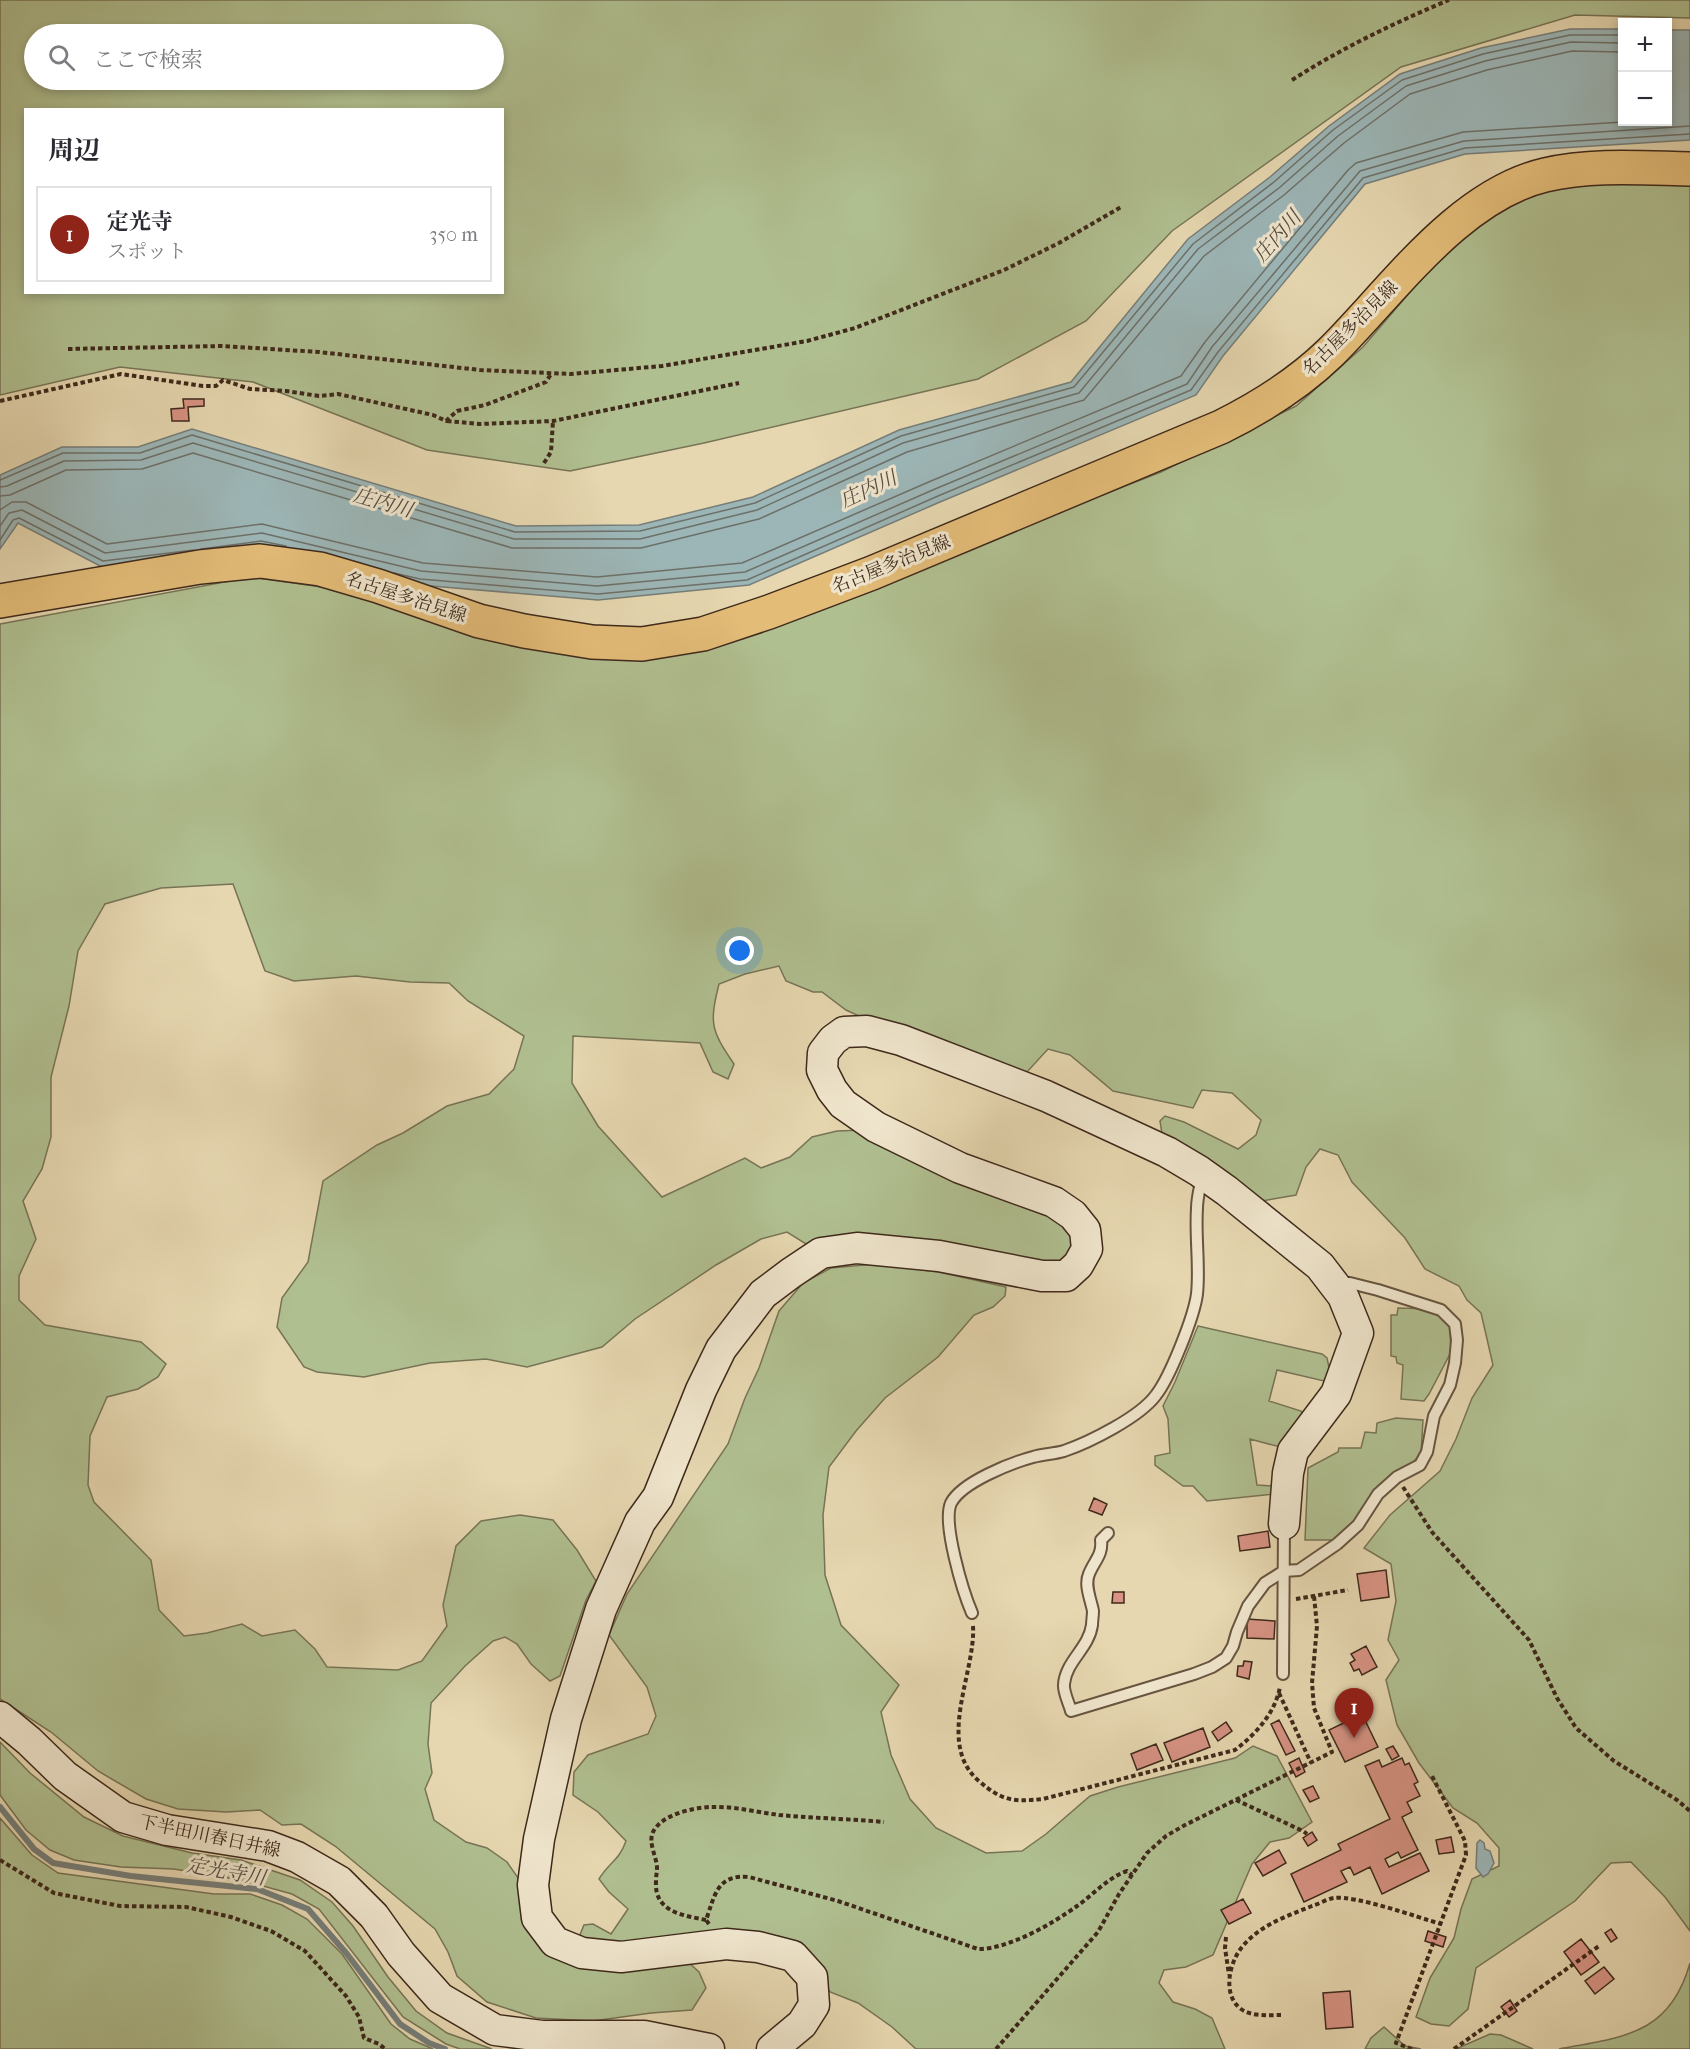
<!DOCTYPE html>
<html lang="ja">
<head>
<meta charset="utf-8">
<style>
  body { margin:0; font-family:"IM FELL French Canon","Noto Serif JP",serif; background:#f7f7f7; color:#2b2b33 }
  .controls { position:absolute; right:18px; top:18px; display:grid; overflow:hidden; border-radius:0px; box-shadow:0 3px 9px #0003 }
  .controls button { width:54px; height:54px; display:grid; place-items:center; padding:0; border:0; border-bottom:2px solid #e1e1e2; background:#fff; color:#2b2b33; font:30px sans-serif }
  .you { position:absolute; left:740px; top:951px; width:21px; height:21px; margin:-15px; border:4px solid #fff; border-radius:50%; background:#1a73e8; box-shadow:0 0 0 9px #1a73e833 }
  .badge { display:grid; place-items:center; width:39px; height:39px; border-radius:50%; background:#8f2418; color:#fff; font-size:20px; font-weight:700 }
  .pin { position:absolute; translate:-50% -50px; filter:drop-shadow(0 2px 3px #0008) }
  .pin::after { content:''; position:absolute; top:32px; width:21px; height:18px; background:inherit; clip-path:polygon(0 0,100% 0,50% 100%) }
  .list { margin:0; padding:0; list-style:none }
  h2 { display:flex; justify-content:space-between; align-items:center; height:78px; margin:0; padding:0 24px; font-size:26px }
  h2 small { font-size:20px; font-weight:400; color:#7c7c81 }
  .list li { display:grid; grid-template-columns:39px 1fr auto; gap:18px; align-items:center; box-sizing:border-box; height:96px; margin:0 12px 12px; padding:0 12px; border:2px solid #e1e1e2; border-radius:0px }
  .list b { display:block; font-size:22px; white-space:nowrap }
  .list p { margin:0; font-size:20px; white-space:nowrap; color:#7c7c81 }
  .list em { font-size:20px; font-style:normal; color:#7c7c81 }
  .icon { flex:none; width:33px; height:33px; fill:none; stroke:currentColor; stroke-width:2; stroke-linecap:round; stroke-linejoin:round }
  .map { position:relative; flex:none; width:1690px; height:2049px; overflow:hidden }
  .search { position:absolute; background:#fff; box-shadow:0 3px 9px #0003; left:24px; top:24px; width:480px; height:66px; display:flex; align-items:center; gap:15px; box-sizing:border-box; padding:0 21px; border-radius:33px; color:#7c7c81; font-size:22px }
  .panel { position:absolute; background:#fff; box-shadow:0 3px 9px #0003; left:24px; top:108px; width:480px; height:186px; border-radius:0px }
  .map>svg:first-child { display:block }
</style>
</head>
<body>
<div class="map">
<svg width="1690" height="2049" viewBox="0 0 1690 2049">
  <rect width="100%" height="100%" fill="#e6d7b0"/>
  <filter id="stains"><feTurbulence type="fractalNoise" baseFrequency=".00333" numOctaves="4"/><feColorMatrix values="0 0 0 0 .2 0 0 0 0 .09 0 0 0 0 .02 0 0 0 .5 -.17"/></filter>
  <radialGradient id="worn" r=".72"><stop offset=".6" stop-color="#630" stop-opacity="0"/><stop offset="1" stop-color="#630" stop-opacity=".3"/></radialGradient>
  <path fill="#b0bf90" stroke="#777456" stroke-width="1.5" fill-rule="evenodd" d="M0 0H1690V18L1575 15 1401 67 1172 231 1086 321 978 379 704 443 570 471 427 450 253 382 120 367 0 395ZM34 34H494V80H34ZM26 110H502V292H26Z
    M1643 182 1690 183V1931L1665 1897 1631 1862 1611 1863 1575 1901 1476 1968 1468 2009 1449 2026 1431 2024 1416 2017 1430 1978 1454 1938 1461 1909 1472 1879 1499 1866V1848L1477 1823 1453 1808 1419 1763 1397 1725 1386 1680 1399 1660 1388 1640 1396 1601 1391 1564 1364 1548 1390 1515 1440 1471 1456 1439 1472 1398 1493 1365 1481 1313 1467 1300 1459 1286 1425 1269 1405 1238 1352 1182 1338 1155 1320 1149 1306 1167 1296 1195 1262 1201 1162 1134 1160 1121 1165 1116 1184 1122 1238 1149 1256 1135 1261 1120 1232 1093 1202 1090 1193 1108 1113 1091 1070 1055 1048 1049 1027 1072 870 1021 846 1010 822 992H813L786 981 779 966 745 974 719 984C709 1024 711 1030 734 1064L728 1079 713 1072 700 1043 573 1036 572 1083 598 1126 662 1197 745 1158 761 1168 790 1157 812 1137 837 1131 864 1130 1063 1216 1076 1247 1055 1266 859 1239 806 1244 787 1232 761 1239 716 1265 635 1319 602 1347 527 1367 486 1359 430 1363 364 1377 317 1372 304 1367 277 1327 282 1298 308 1262 323 1181 377 1145 403 1133 447 1106 489 1094 514 1069 524 1036 468 1001 449 983 410 982 356 976 294 981 265 971 233 884 161 888 105 904 78 951 69 1006 51 1077V1137L42 1169 23 1201 36 1239 19 1276V1300L45 1325 141 1342 166 1364 158 1377 138 1389 107 1397 90 1436 88 1485 94 1502 151 1560 159 1610 184 1636 207 1633 242 1624 262 1636 295 1630 315 1649 327 1667 398 1670 422 1661 447 1626 443 1605 456 1546 481 1521 520 1515 553 1520 577 1550 596 1581 586 1600 560 1676 550 1681 531 1664 517 1644 505 1637 493 1641 465 1666 431 1703 428 1744 432 1773 425 1789 434 1820 466 1842 487 1848 507 1862 525 1888 533 1937 687 1961 699 1972 706 1988 692 2010 651 2013 593 2021 536 2018 487 2002 457 1976 448 1952 435 1929 335 1846 301 1824 282 1825 260 1810 226 1812 178 1809 146 1799 98 1771 51 1732 0 1699V624L251 577 329 588 424 614 624 660 738 637 1161 472 1296 406 1363 347 1441 256 1493 209 1557 187Z
    M875 1264 939 1272 1006 1287 1005 1296 993 1307 974 1315 938 1357 885 1398 856 1431 829 1467 823 1515 825 1575 841 1625 899 1685 881 1712 891 1755 910 1799 936 1828 986 1853 1022 1851 1046 1834 1090 1796 1118 1787 1235 1758 1253 1746 1277 1756 1312 1822 1289 1838 1270 1842 1252 1864 1213 1955 1186 1967 1164 1970 1159 1983 1173 2002 1195 2009 1212 2018 1225 2049H916L892 2027 858 2003 830 1992 795 1942 778 1936 750 1935 626 1949 579 1937 584 1925 593 1924 611 1934 628 1909 609 1892 599 1879C609 1862 619 1861 626 1841L598 1812 573 1795 574 1772 588 1755 648 1734 656 1716 647 1687 609 1635 627 1594 728 1444 745 1398 759 1368 779 1311 803 1283 831 1268Z
    M1398 1308C1422 1309 1433 1306 1450 1326L1451 1352 1429 1394 1424 1401 1401 1399 1403 1365 1397 1363 1396 1357 1391 1356V1315H1397Z
    M1198 1326 1322 1354 1327 1358 1330 1372 1324 1381 1277 1370 1269 1401 1301 1411 1306 1421 1280 1447 1250 1439 1257 1485 1273 1486 1274 1494 1207 1501 1193 1486H1183L1155 1465V1456L1170 1453 1168 1419 1163 1406 1175 1382Z
    M1396 1418 1423 1420 1421 1454 1354 1523 1334 1540H1305L1308 1468 1338 1452 1339 1448H1361L1365 1432 1376 1433 1377 1423Z
    M0 1742 30 1773 84 1817 123 1836 192 1853 241 1860 300 1880 332 1902 353 1926 388 1977 416 2011 447 2033 492 2049H460L446 2044 403 2017 319 1909 292 1894 241 1880 174 1869 121 1867 74 1860 50 1850 26 1830 0 1795Z
    M0 1818 32 1855 58 1873 214 1894H250L282 1905 307 1919 342 1954 391 2024 410 2039 433 2049H0Z
    M1690 1963V2049H1559C1623 2037 1670 2035 1690 1963Z
    M1384 2027 1405 2046 1421 2049H1365L1371 2038Z
    M1490 2034 1501 2035 1533 2049H1456Z"/>
  <path fill="#9cb6b7" stroke="#767e79" stroke-width="1.5" d="M1570 29H1622V122H1668V30H1690V140L1465 154 1365 184 1223 356 1196 395 940 502 749 585 598 600 419 585 102 567 18 523 0 549V475L62 447H138L192 429 516 526 639 525 753 497 899 430 1071 382 1188 239 1270 177 1329 126 1400 74 1481 48Z
    M1480 1840 1484 1843 1485 1849 1490 1851 1494 1863 1488 1874 1483 1877 1476 1868 1477 1843Z"/>
  <g fill="none" stroke-linecap="round" stroke-linejoin="round">
    <path stroke="#6d7069" stroke-width="1.5" d="M0 480 63 453H140L192 435 515 532 640 531 755 503 901 436 1074 387 1193 244 1274 182 1333 130 1402 80 1483 54 1570 35H1622
      M0 487 7 486 64 461 141 460 193 443 514 539H640L757 510 903 443 1079 393 1198 249 1279 188 1338 136 1406 86 1485 61 1571 42 1622 43
      M0 496 10 495 66 470 142 469 193 453 512 548H641L759 519 907 452 1084 400 1204 256 1284 195 1344 143 1410 94 1487 70 1572 51 1622 52
      M0 510 12 502H26L107 544 262 524 423 563 597 577 742 563 931 481 1181 376 1205 342 1348 170 1356 163 1463 132 1623 122
      M0 526 9 513 22 510 105 553 262 533 421 571 597 586 745 572 935 489 1187 384 1212 347 1360 171 1464 141 1690 126
      M0 540 13 520 19 518 103 561 194 550
      M201 549 261 541 286 546
      M394 573 420 579 598 594 747 580 938 496 1191 390 1218 352 1363 178 1465 148 1690 134"/>
    <path stroke="#767e79" stroke-width="6" d="M0 1807 34 1849 53 1863 131 1876 257 1889 308 1909 347 1954 400 2024 429 2043 445 2049"/>
  </g>
  <path fill="#d89384" stroke="#3e291b" stroke-width="1.5" d="M183 399H204V406L188 407 189 421H172L171 409 184 408Z
    M1094 1498 1107 1504 1102 1515 1089 1510Z
    M1268 1531 1270 1547 1240 1551 1238 1536Z
    M1386 1570 1389 1597 1361 1601 1357 1574Z
    M1113 1592H1124V1603H1112Z
    M1247 1619 1275 1621 1274 1639 1247 1638Z
    M1366 1646 1377 1667 1362 1675 1359 1669 1354 1671 1350 1663 1355 1660 1351 1654Z
    M1244 1661 1252 1662 1249 1679 1237 1676 1238 1666H1243Z
    M1362 1714 1378 1747 1345 1762 1329 1730Z
    M1279 1720 1295 1751 1286 1755 1271 1724Z
    M1226 1722 1232 1731 1218 1741 1212 1732Z
    M1203 1728 1210 1747 1172 1762 1164 1743Z
    M1156 1744 1163 1760 1137 1770 1131 1754Z
    M1393 1746 1399 1756 1392 1760 1386 1749Z
    M1299 1758 1305 1772 1296 1777 1289 1763Z
    M1402 1758 1405 1765 1409 1763 1418 1782 1414 1784 1420 1796 1407 1802 1412 1812 1402 1817 1418 1850 1401 1858 1398 1852 1385 1859 1389 1867 1420 1853 1429 1871 1382 1894 1370 1867 1354 1875 1350 1867 1341 1871 1347 1882 1304 1902 1291 1874 1341 1850 1338 1844 1390 1819 1365 1766 1379 1760 1382 1767Z
    M1313 1786 1319 1798 1310 1802 1303 1790Z
    M1312 1832 1317 1840 1308 1846 1303 1838Z
    M1451 1837 1454 1852 1439 1854 1436 1840Z
    M1279 1850 1286 1863 1263 1876 1255 1863Z
    M1243 1899 1251 1913 1229 1924 1221 1910Z
    M1611 1929 1617 1938 1611 1942 1605 1933Z
    M1428 1931 1446 1937 1443 1947 1425 1941Z
    M1581 1939 1599 1962 1581 1975 1564 1952Z
    M1604 1967 1614 1979 1595 1994 1585 1981Z
    M1350 1991 1353 2027 1326 2029 1323 1993Z
    M1510 2000 1517 2011 1509 2017 1501 2007Z"/>
  <g fill="none" stroke-linecap="round" stroke-linejoin="round">
    <g stroke="#685440" stroke-width="14">
      <path id="lane" d="M1108 1533 1101 1540C1103 1555 1094 1561 1089 1574 1084 1585 1091 1600 1093 1611 1093 1616 1092 1621 1092 1625 1089 1648 1066 1661 1064 1684 1063 1692 1069 1703 1071 1711L1194 1674 1212 1667 1226 1658 1233 1646 1237 1632 1248 1606 1265 1583 1284 1571 1299 1570 1337 1544 1358 1525 1378 1494 1397 1477 1420 1465 1427 1452 1434 1416 1450 1385 1455 1363 1457 1340 1455 1324 1441 1310 1378 1290 1350 1283H1340
        M972 1613C963 1592 942 1523 951 1503 962 1482 1011 1463 1033 1457 1043 1454 1054 1454 1064 1451 1090 1442 1140 1417 1156 1395 1170 1377 1194 1317 1197 1294 1200 1266 1195 1237 1197 1208 1197 1198 1200 1187 1202 1177
        M1283 1674 1284 1524"/>
    </g>
    <g stroke="#3e291b" stroke-width="33">
      <path id="secondary" d="M0 1717 29 1741 65 1776 123 1817 167 1830 268 1846 297 1857 339 1881 374 1916 401 1954 440 1998 495 2030 542 2036H644L709 2049
        M772 2049 802 2024 814 2005 812 1977 793 1956 758 1947 726 1944 621 1957 582 1953 555 1942 537 1918 533 1885 539 1839 566 1719 601 1609 640 1522 658 1497 701 1390 721 1349 763 1294 791 1273 821 1253 857 1248 939 1256 1042 1276H1066L1078 1265 1087 1249 1085 1230 1073 1215 1054 1202 960 1168 876 1127 843 1104 832 1090 822 1070 823 1053 833 1040 844 1032 867 1031 901 1040 1046 1096 1167 1152 1199 1171 1227 1191 1320 1266 1343 1296 1358 1333 1336 1394 1293 1451 1288 1473 1284 1524"/>
    </g>
    <g stroke="#3e291b" stroke-width="36">
      <path id="primary" d="M0 601 200 567 260 561 320 569 378 586 479 621 524 631 592 642 642 644 703 634 769 612 872 573 1221 427C1261 407 1298 384 1330 353 1391 293 1457 196 1545 175 1592 164 1642 168 1690 169"/>
    </g>
    <path stroke="#3e291b" stroke-width="4" stroke-dasharray="4.5 3" stroke-linecap="butt" d="M1292 80C1342 48 1394 23 1449 0
      M68 349 222 346 319 352 480 370 571 374 662 366 807 341 855 328 1004 270 1059 243 1121 207
      M0 401 121 374 203 386H216L223 380 250 389 286 391 319 396 338 394 433 415 446 421 457 411 485 405 546 382 551 374
      M447 421 480 424 553 421 739 383
      M544 463 551 452 553 421
      M1403 1487 1432 1532 1529 1640 1557 1698 1576 1728 1614 1761 1677 1800 1690 1811
      M1296 1599 1348 1590
      M973 1626C976 1672 935 1744 979 1781 1002 1801 1013 1802 1043 1799L1235 1750C1256 1734 1275 1713 1280 1687
      M1279 1693 1311 1763
      M1236 1800 1303 1831 1307 1834
      M0 1860 54 1893 120 1906 186 1907 231 1917 271 1931 305 1951 346 1996 359 2017 364 2038 379 2044 385 2049
      M706 1920C682 1915 654 1912 656 1881 656 1876 657 1872 657 1867 656 1855 648 1843 653 1832 662 1814 693 1808 710 1807 733 1806 757 1812 779 1815 813 1818 849 1819 884 1822
      M709 1924 706 1920C715 1895 717 1874 749 1877L838 1901 978 1949C1009 1949 1052 1924 1077 1906 1093 1895 1107 1878 1127 1871L1132 1875
      M1226 1937 1225 1948 1229 1975
      M1281 2015C1269 2015 1252 2017 1241 2009 1222 1995 1229 1963 1242 1947 1260 1925 1287 1916 1312 1906 1319 1904 1327 1899 1334 1898 1355 1895 1417 1917 1441 1924
      M996 2049 1098 1932 1119 1894 1147 1853 1166 1836 1185 1825 1332 1752 1314 1708 1312 1683 1317 1626 1314 1596
      M1412 2049 1396 2043 1466 1855 1465 1841 1431 1774
      M1454 2049 1599 1946"/>
    <use href="#lane" stroke="#efe5cc" stroke-width="10"/>
    <use href="#secondary" stroke="#efe5cc" stroke-width="30"/>
    <use href="#primary" stroke="#e3bc78" stroke-width="33"/>
  </g>
  <g text-anchor="middle" stroke-width="6" stroke-linejoin="round" paint-order="stroke">
    <g font-size="18" fill="#3e291b" stroke="#efe5cc">
      <text transform="translate(1350 328) rotate(-45)" y="6">名古屋多治見線</text>
      <text transform="translate(891 564) rotate(-22)" y="6">名古屋多治見線</text>
      <text transform="translate(406 597) rotate(18)" y="6">名古屋多治見線</text>
      <text transform="translate(210 1836) rotate(12)" y="6">下半田川春日井線</text>
    </g>
    <g font-size="20" font-style="italic" fill="#564c42" stroke="#efe5cc">
      <text transform="translate(1277 236) rotate(-49)" y="7">庄内川</text>
      <text transform="translate(868 489) rotate(-25)" y="7">庄内川</text>
      <text transform="translate(383 502) rotate(16)" y="7">庄内川</text>
      <text transform="translate(226 1871) rotate(10)" y="7">定光寺川</text>
    </g>
  </g>
  <rect width="100%" height="100%" filter="url(#stains)"/>
  <rect width="100%" height="100%" fill="url(#worn)"/>
</svg>
<div class="controls">
<button>+</button>
<button>−</button>
</div>
<div class="you"></div>
<div class="pin badge" style="left:1354px;top:1738px">1</div>
<div class="search"><svg class="icon" aria-label="search" viewBox="0 0 24 24"><circle cx="10" cy="10" r="6"/><path d="M15 15l6 6"/></svg>ここで検索</div>
<section class="panel">
<h2>周辺<small></small></h2>
<ul class="list">
<li><span class="badge">1</span><div><b>定光寺</b><p>スポット</p></div><em>350 m</em></li>
</ul>
</section>
</div>
</body>
</html>
